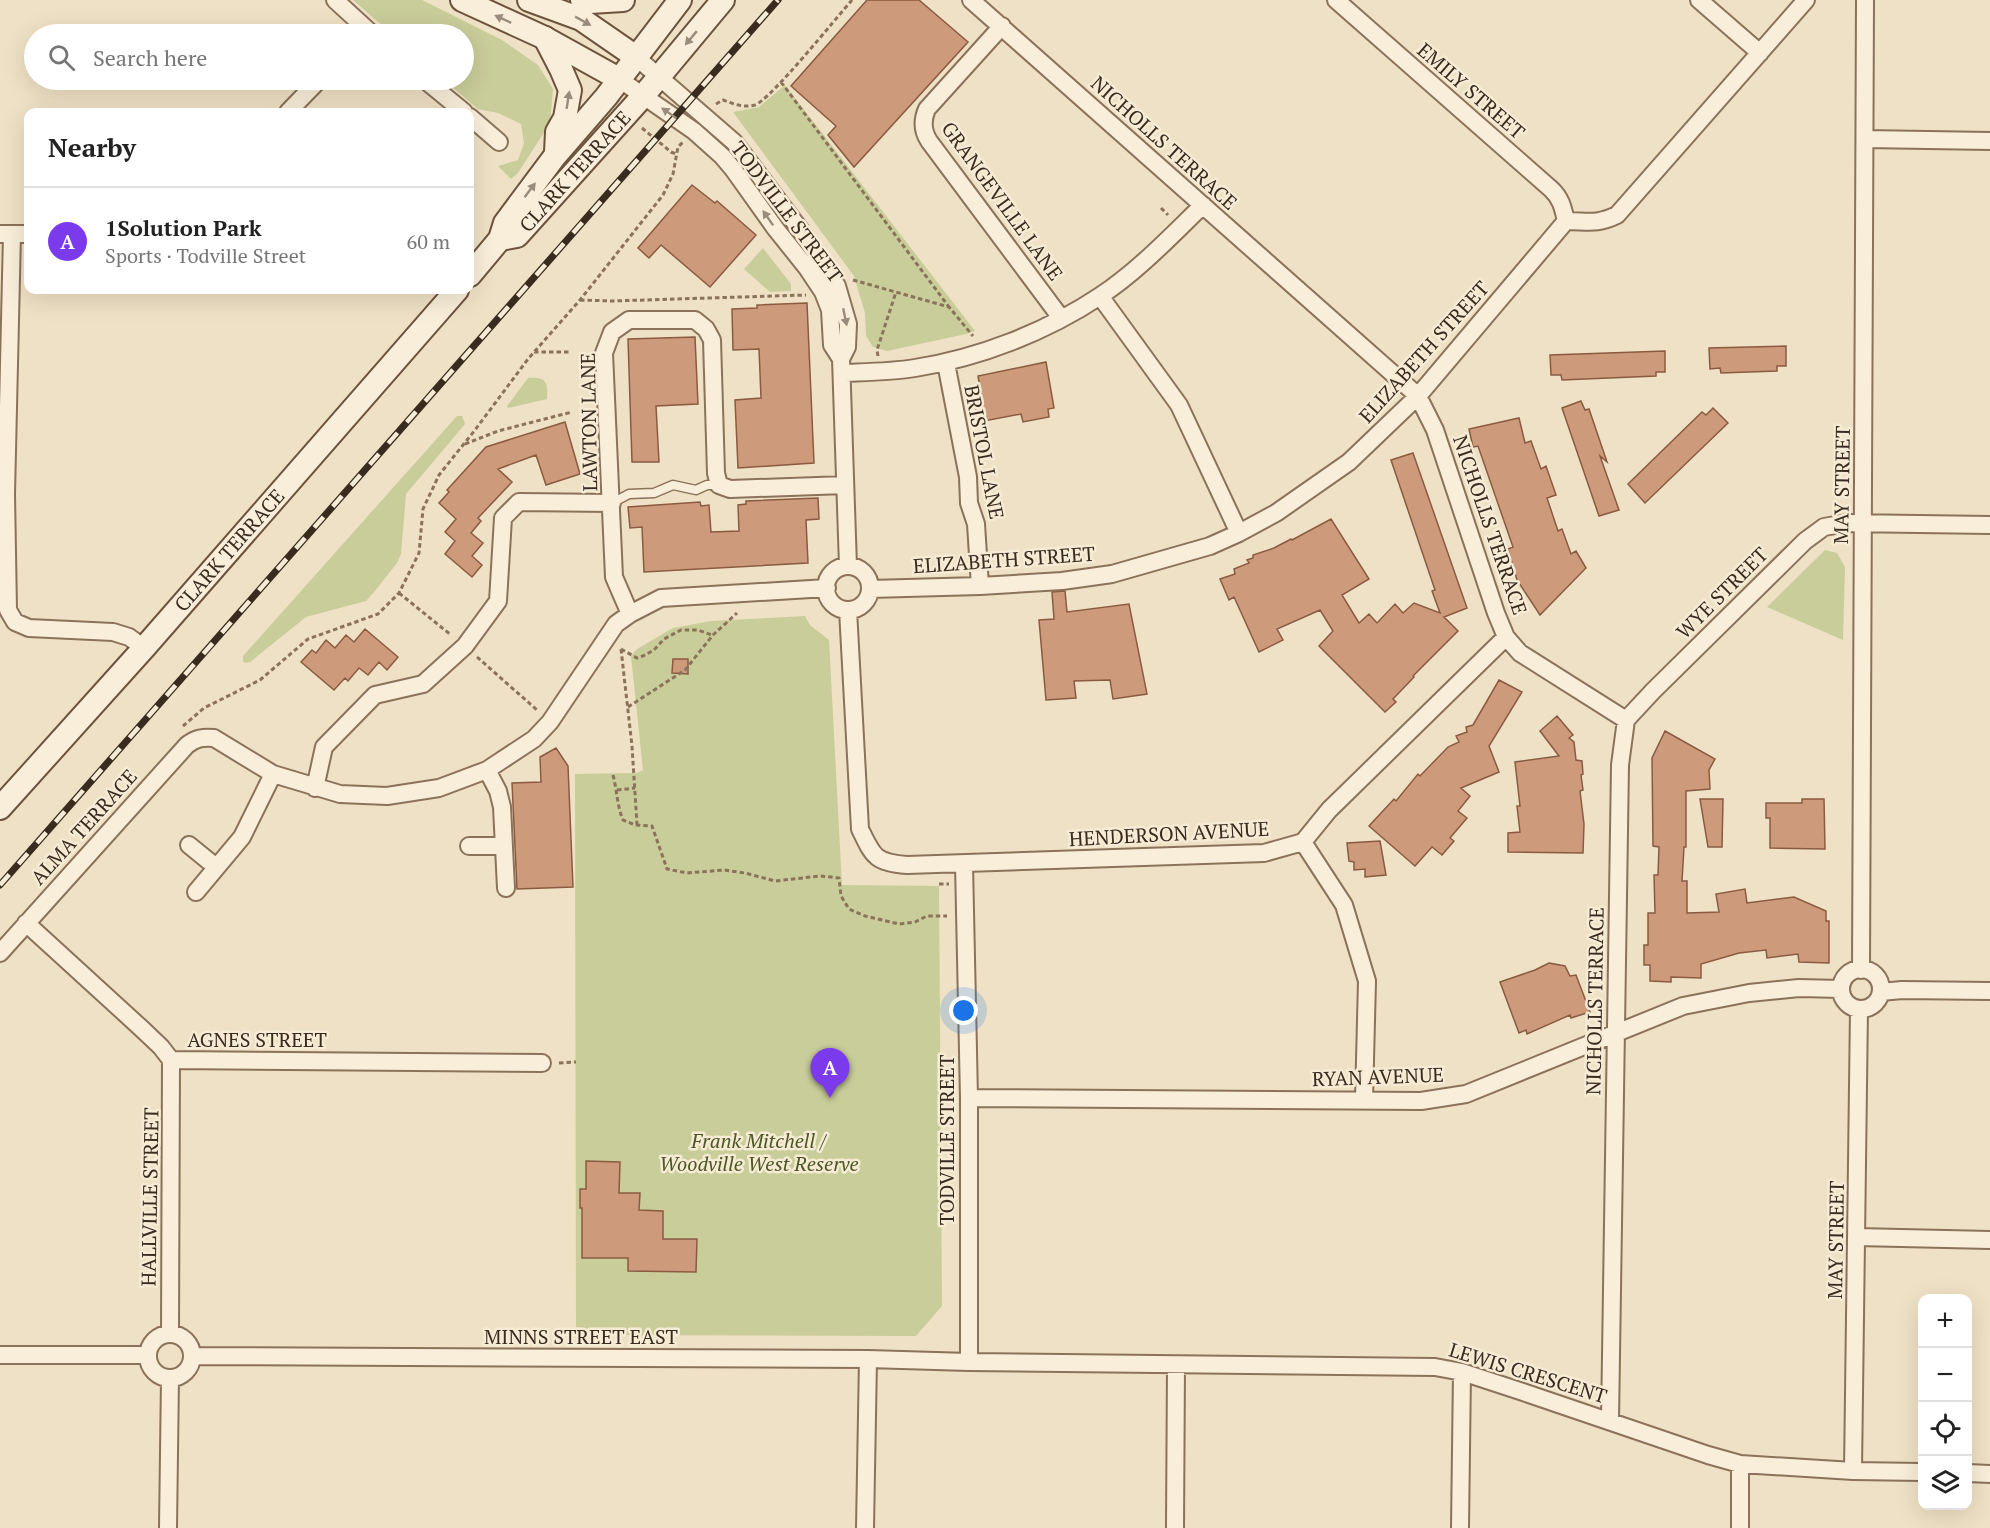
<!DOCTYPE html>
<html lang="en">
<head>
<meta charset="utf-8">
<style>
  body { margin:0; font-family:"PT Serif",serif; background:#f2f2f2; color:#222 }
  .controls { position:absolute; right:18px; bottom:18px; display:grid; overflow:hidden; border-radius:12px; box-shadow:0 6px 24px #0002 }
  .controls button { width:54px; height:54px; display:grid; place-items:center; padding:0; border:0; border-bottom:2px solid #e0e0e0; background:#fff; color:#222; font:30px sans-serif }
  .you { position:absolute; left:964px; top:1011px; width:21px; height:21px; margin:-15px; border:4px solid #fff; border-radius:50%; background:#1a73e8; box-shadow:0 0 0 9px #1a73e833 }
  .badge { display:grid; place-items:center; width:39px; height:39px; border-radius:50%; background:#7c3aed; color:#fff; font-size:20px; font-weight:700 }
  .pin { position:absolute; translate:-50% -50px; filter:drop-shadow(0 2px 3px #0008) }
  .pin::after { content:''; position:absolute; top:32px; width:21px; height:18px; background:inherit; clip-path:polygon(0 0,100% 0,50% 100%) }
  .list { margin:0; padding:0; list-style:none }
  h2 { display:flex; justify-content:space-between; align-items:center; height:78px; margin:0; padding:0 24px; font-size:26px }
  h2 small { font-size:20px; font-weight:400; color:#767676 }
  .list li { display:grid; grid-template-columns:39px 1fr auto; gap:18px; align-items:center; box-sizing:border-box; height:108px; padding:0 24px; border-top:2px solid #e0e0e0 }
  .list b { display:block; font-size:22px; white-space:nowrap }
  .list p { margin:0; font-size:20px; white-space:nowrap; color:#767676 }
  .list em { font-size:20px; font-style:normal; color:#767676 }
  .icon { flex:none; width:33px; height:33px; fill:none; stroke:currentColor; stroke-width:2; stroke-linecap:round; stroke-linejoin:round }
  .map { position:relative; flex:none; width:1990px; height:1528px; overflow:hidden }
  .search { position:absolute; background:#fff; box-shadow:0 6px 24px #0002; left:24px; top:24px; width:450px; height:66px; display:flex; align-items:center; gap:15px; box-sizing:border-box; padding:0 21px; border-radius:33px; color:#767676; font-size:22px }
  .panel { position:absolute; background:#fff; box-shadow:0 6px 24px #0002; left:24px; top:108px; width:450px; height:186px; border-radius:12px }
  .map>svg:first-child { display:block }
</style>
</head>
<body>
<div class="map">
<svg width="1990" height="1528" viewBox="0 0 1990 1528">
  <rect width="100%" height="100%" fill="#efe1c5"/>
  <path fill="#c9cd99" d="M353 0H422L502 40 538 65 553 89 550 123 518 173 511 179 498 166 518 160 524 143 521 124 498 113 478 109 444 80H464V34H392Z
    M785 85 975 331 966 334 887 351 873 347 866 336 865 313 854 276 733 112 759 107Z
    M763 248 791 284V291L770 292 744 269Z
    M528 378C547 376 548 383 547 399L508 408 507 406Z
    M457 416H462L465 424 406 494 401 554 397 563 375 591 366 601 306 617 250 662 245 663 243 661V656Z
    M1825 550 1837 553 1845 567 1843 640 1767 607Z
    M805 616 810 625 829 640 842 885 939 886 942 1306 916 1336 576 1335 575 774 637 773 643 770 631 656 637 649 673 628 711 621Z"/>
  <path fill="#cd9a7b" stroke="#8a5b40" stroke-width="1.5" d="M867 0H919L968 42 854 167 828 135 836 126 791 86Z
    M692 185 715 203 717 201 756 235 710 287 661 245 649 258 638 248Z
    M807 303 814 463 738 468 735 400 761 398 759 349 733 350 732 309 757 308V305Z
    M695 337 698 404 656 406 659 462H632L628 339Z
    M1786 346V366H1777V371L1721 373 1720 368 1710 369 1709 348Z
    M1665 351V372H1656V376L1562 380 1561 375H1551L1550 355Z
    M1046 362 1054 408 1048 409 1049 417 1023 422 1021 414 979 422 975 406 983 405 978 376Z
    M1581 401 1585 410 1589 409 1607 462 1600 456 1619 510 1599 516 1562 408Z
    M1713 408 1728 423 1645 503 1628 484 1702 412 1706 415Z
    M1519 418 1525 443 1531 441 1541 469 1546 466 1556 495 1547 498 1558 531 1562 529 1571 554 1576 551 1586 568 1540 615 1517 580 1508 549 1513 547 1478 446 1473 447 1469 429Z
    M565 422 580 474 546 485 536 455 498 469 512 482 478 518 481 521 471 533 483 543 472 556 482 565 472 577 445 554 455 541 445 532 456 519 439 503 449 492 447 490 486 447Z
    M1413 453 1467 608 1444 617 1458 631 1413 676 1414 677 1393 699 1396 702 1385 712 1319 646 1333 631 1320 610 1277 629 1283 640 1259 652 1234 597 1229 600 1220 579 1235 574 1234 569 1249 563 1247 560 1253 558V555L1274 548 1291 539 1292 540 1331 519 1369 579 1342 595 1359 623 1369 614 1377 623 1395 604 1403 613 1414 603 1440 613 1432 591 1435 590 1391 460Z
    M818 498 819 519 806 520 808 563 644 572 642 527 630 528 628 507 700 502 701 506 709 505 711 532 739 531 738 505 746 504V501Z
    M1065 591 1067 612 1129 604 1147 694 1113 699 1110 680 1074 681 1076 698 1046 700 1039 620 1054 619 1052 592Z
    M365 629 398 657 387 670 379 662 368 675 359 668 348 681 345 678 334 690 301 662 312 650 316 653 326 640 335 648 346 635 354 642Z
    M673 659H688V674L672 673Z
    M1499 680 1522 692 1489 746 1499 772 1461 788 1470 796 1458 811 1467 818 1450 838 1454 841 1442 855 1432 847 1415 866 1369 826 1394 799 1396 801 1418 774 1420 776 1448 747 1459 742 1456 736 1467 732 1466 727 1473 725Z
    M1557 716 1573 735 1569 738 1574 742 1576 760 1582 761 1583 774 1581 775 1583 790 1580 791 1584 824 1583 853 1508 852V833L1520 832 1517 806H1520L1515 762 1559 756 1540 731Z
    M1665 731 1715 759 1709 770 1710 789 1686 791V847H1684L1682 881H1687V913L1719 912 1716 894 1745 889 1747 903 1794 897 1826 911V921H1829V963L1799 962 1798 954 1767 958 1766 950 1739 953 1701 964V978L1671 977V982L1650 981V965H1644V945H1648V913H1655L1654 875H1658L1659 847 1653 846 1652 758Z
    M556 748 568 766 573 887 517 889 512 783 541 782 540 757Z
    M1700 799H1723L1722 847H1708Z
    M1802 799H1824L1825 849 1770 848V818H1766V803H1802Z
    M1380 841 1386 875 1365 877V869L1354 870V862L1349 861 1347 843Z
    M1549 963 1565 966 1570 976 1576 975 1590 1012 1571 1018 1570 1015 1527 1034 1526 1030 1519 1033 1500 982 1535 970Z
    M586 1161 620 1162 619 1193H640L639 1210 663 1211V1239H697L696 1272 628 1271V1258H582V1208H580V1189H586Z"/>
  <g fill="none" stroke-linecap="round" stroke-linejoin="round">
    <g stroke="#8a725b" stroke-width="11">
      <path id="service" d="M612 503 629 494 654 493 673 485 696 490 707 485H719"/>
    </g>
    <g stroke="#8a725b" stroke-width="20">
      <path id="minor" d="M335 0 372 34
        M971 0 1418 396 1435 430 1496 613 1506 637 1520 653 1626 720 1620 765 1610 1421
        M1336 0 1551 189C1561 198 1563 208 1566 221
        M1699 0 1760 53
        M1002 26 927 109C922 120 922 130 929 141L1061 318
        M636 57 734 142 799 228 837 286 848 324 847 347 841 359 848 566
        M619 79 694 131 722 156 733 169 775 228 807 268 823 292 830 310 832 345 841 359
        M425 80 464 112
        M288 112 319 80
        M470 117 499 142
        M1865 139 1990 141
        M1 234H28
        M12 234 6 494 8 610 15 622 29 628 113 632 129 637 144 648
        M1100 296 1179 405 1239 533
        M946 363 968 477 969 503 976 524 980 586
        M842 373C866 372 891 372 915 368 979 358 1046 332 1100 296 1137 272 1171 236 1203 205
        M826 588a22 22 0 1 1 44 0a22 22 0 1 1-44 0Z
        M870 589 980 586 1062 581 1112 574 1210 546 1239 533 1276 513 1349 462 1418 396 1566 221C1588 221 1596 225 1617 215L1806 0
        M848 610 860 829C873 856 875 863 907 865L1264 853 1303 842 1329 810 1506 637
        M630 614 614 577 604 353 612 332 629 320H695L706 329 712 340 716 473 719 485 730 489 845 485
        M1626 720 1653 691 1805 541 1824 527 1847 523 1990 525
        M487 770 498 791 502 807 506 888
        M315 788 324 747 375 695 423 684 465 646 498 601 503 518 519 502 612 503
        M1303 842 1344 905 1367 981 1364 1100
        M189 845 216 867
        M469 846H504
        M964 864 969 1098V1362
        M196 892 242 837 273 774
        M26 923 141 1028 161 1047 171 1060
        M0 953 187 745C196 738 203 737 214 738L273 774 340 794 387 796 439 788 487 770 534 739 550 722 616 624 630 614 661 598 827 588
        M1841 989a20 20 0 1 1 40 0a20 20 0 1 1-40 0Z
        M1861 970C1864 646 1864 323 1865 0
        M1881 992 1902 990 1990 991
        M171 1060 542 1063
        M969 1098 1421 1101 1466 1094 1683 1006 1749 993 1799 988 1841 989
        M1857 1237 1990 1240
        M170 1334 171 1060
        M148 1356a22 22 0 1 1 44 0a22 22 0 1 1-44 0Z
        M0 1355H148
        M192 1356 868 1359 969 1362 1435 1367 1462 1372 1523 1392 1708 1455 1740 1464 1853 1471 1922 1472
        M1853 1471 1859 1009
        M1968 1473 1990 1474
        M168 1528 170 1378
        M865 1528 868 1359
        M1175 1528 1176 1365
        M1460 1528 1462 1372
        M1740 1528V1464"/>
    </g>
    <g stroke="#6c533e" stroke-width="26">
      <g id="secondary">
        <path d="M462 0 545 38 619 79"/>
        <path d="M529 0 581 19 636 57"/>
        <path d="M582 0 590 2 623 0"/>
        <path d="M545 38 561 69 570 90 565 118 557 132 556 152"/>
        <path id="s1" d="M500 239 517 236 643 96 723 0"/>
        <path d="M470 275 500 239 505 223 555 156 606 97 680 0"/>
        <path id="s2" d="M0 808 144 648 457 290"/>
      </g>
    </g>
    <path stroke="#8a725b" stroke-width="3" stroke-dasharray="4.5 3" stroke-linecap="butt" d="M781 82 949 307
      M716 104 723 100C734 104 743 108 755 105 770 100 837 17 852 0
      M642 128 671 152 676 154
      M1161 208 1168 215
      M853 280 949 307 973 336
      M580 300 612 301 806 295
      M534 352H571
      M878 356 877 350 896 292
      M465 444 498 431 572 412
      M399 593 451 635
      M621 649 632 746 637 825
      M621 649 637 658 643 656 654 650 664 639 681 630H698L712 635
      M477 657 537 710
      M628 707 685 670 713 635 737 613
      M183 726 204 708 260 680 308 639 378 614 399 593 419 553 423 509 439 475 475 430 528 359 580 300 663 195 673 174 678 147 683 142
      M613 775C617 790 617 806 623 820L635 825 652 826 667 869 687 873 724 870 745 873 775 881 820 876 839 878 841 896 849 909 865 916 899 924 915 922 927 916H947
      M617 790 635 788
      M939 884H949
      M559 1063 576 1062"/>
    <use href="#service" stroke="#f9eed9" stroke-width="8"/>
    <use href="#minor" stroke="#f9eed9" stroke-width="16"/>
    <use href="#secondary" stroke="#f9eed9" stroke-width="22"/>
    <g stroke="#3a2b1f" stroke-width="7">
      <path id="rail" d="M0 885 778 0"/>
    </g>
    <use href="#rail" stroke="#f6ebd5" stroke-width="4.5" stroke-dasharray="14" stroke-linecap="butt"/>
  </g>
  <defs><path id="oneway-solid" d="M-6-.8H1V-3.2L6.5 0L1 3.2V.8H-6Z" transform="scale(1.5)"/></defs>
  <g fill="#9a8c7c">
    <use href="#oneway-solid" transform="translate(503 19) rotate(-155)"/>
    <use href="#oneway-solid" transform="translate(583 21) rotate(29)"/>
    <use href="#oneway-solid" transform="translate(691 38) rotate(130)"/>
    <use href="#oneway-solid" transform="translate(568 100) rotate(-81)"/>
    <use href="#oneway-solid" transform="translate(669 113) rotate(-145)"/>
    <use href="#oneway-solid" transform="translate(530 190) rotate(-53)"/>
    <use href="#oneway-solid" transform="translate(768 218) rotate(-125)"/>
    <use href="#oneway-solid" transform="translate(845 317) rotate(78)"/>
  </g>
  <g text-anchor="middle" stroke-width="5" stroke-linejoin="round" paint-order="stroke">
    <g font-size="20" fill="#3a2b1f" stroke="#f6ebd5">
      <text transform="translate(1471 91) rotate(41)" y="7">EMILY STREET</text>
      <text transform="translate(1164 143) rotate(42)" y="7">NICHOLLS TERRACE</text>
      <text dy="7" stroke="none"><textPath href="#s1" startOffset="104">CLARK TERRACE</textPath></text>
      <text transform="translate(1002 201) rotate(54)" y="7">GRANGEVILLE LANE</text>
      <text transform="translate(787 212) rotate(53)" y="7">TODVILLE STREET</text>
      <text transform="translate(1424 352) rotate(-48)" y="7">ELIZABETH STREET</text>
      <text transform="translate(589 422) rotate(-91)" y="7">LAWTON LANE</text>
      <text transform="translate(984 452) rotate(79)" y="7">BRISTOL LANE</text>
      <text transform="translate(1842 485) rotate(-89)" y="7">MAY STREET</text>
      <text transform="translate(1490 525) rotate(71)" y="7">NICHOLLS TERRACE</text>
      <text dy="7" stroke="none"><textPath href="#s2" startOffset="345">CLARK TERRACE</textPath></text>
      <text transform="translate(1004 560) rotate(-4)" y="7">ELIZABETH STREET</text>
      <text transform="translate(1722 593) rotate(-45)" y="7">WYE STREET</text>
      <text transform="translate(84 827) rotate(-48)" y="7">ALMA TERRACE</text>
      <text transform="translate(1169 834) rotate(-3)" y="7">HENDERSON AVENUE</text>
      <text transform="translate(1595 1001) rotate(-89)" y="7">NICHOLLS TERRACE</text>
      <text x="257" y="1047">AGNES STREET</text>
      <text transform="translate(1378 1077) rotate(-2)" y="7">RYAN AVENUE</text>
      <text transform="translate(947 1140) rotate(-90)" y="7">TODVILLE STREET</text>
      <text transform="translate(150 1197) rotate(-89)" y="7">HALLVILLE STREET</text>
      <text transform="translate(1836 1240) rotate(-89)" y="7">MAY STREET</text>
      <text x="581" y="1344">MINNS STREET EAST</text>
      <text transform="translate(1528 1373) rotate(17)" y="7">LEWIS CRESCENT</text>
    </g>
    <g font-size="20" font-style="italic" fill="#4c5725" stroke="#f6ebd5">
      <text x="759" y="1148">Frank Mitchell /<tspan x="759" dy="23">Woodville West Reserve</tspan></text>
    </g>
  </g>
</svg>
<div class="controls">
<button>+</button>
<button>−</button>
<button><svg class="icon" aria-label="locate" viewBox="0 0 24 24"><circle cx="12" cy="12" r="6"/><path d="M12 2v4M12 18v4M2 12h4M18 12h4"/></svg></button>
<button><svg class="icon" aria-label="layers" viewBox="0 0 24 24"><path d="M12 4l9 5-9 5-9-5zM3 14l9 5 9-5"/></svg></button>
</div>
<div class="you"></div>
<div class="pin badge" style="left:830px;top:1098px">A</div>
<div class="search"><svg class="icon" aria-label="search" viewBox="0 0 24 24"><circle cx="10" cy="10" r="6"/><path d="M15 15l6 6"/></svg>Search here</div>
<section class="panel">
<h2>Nearby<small></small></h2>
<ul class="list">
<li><span class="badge">A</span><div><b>1Solution Park</b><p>Sports · Todville Street</p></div><em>60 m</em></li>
</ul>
</section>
</div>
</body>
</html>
